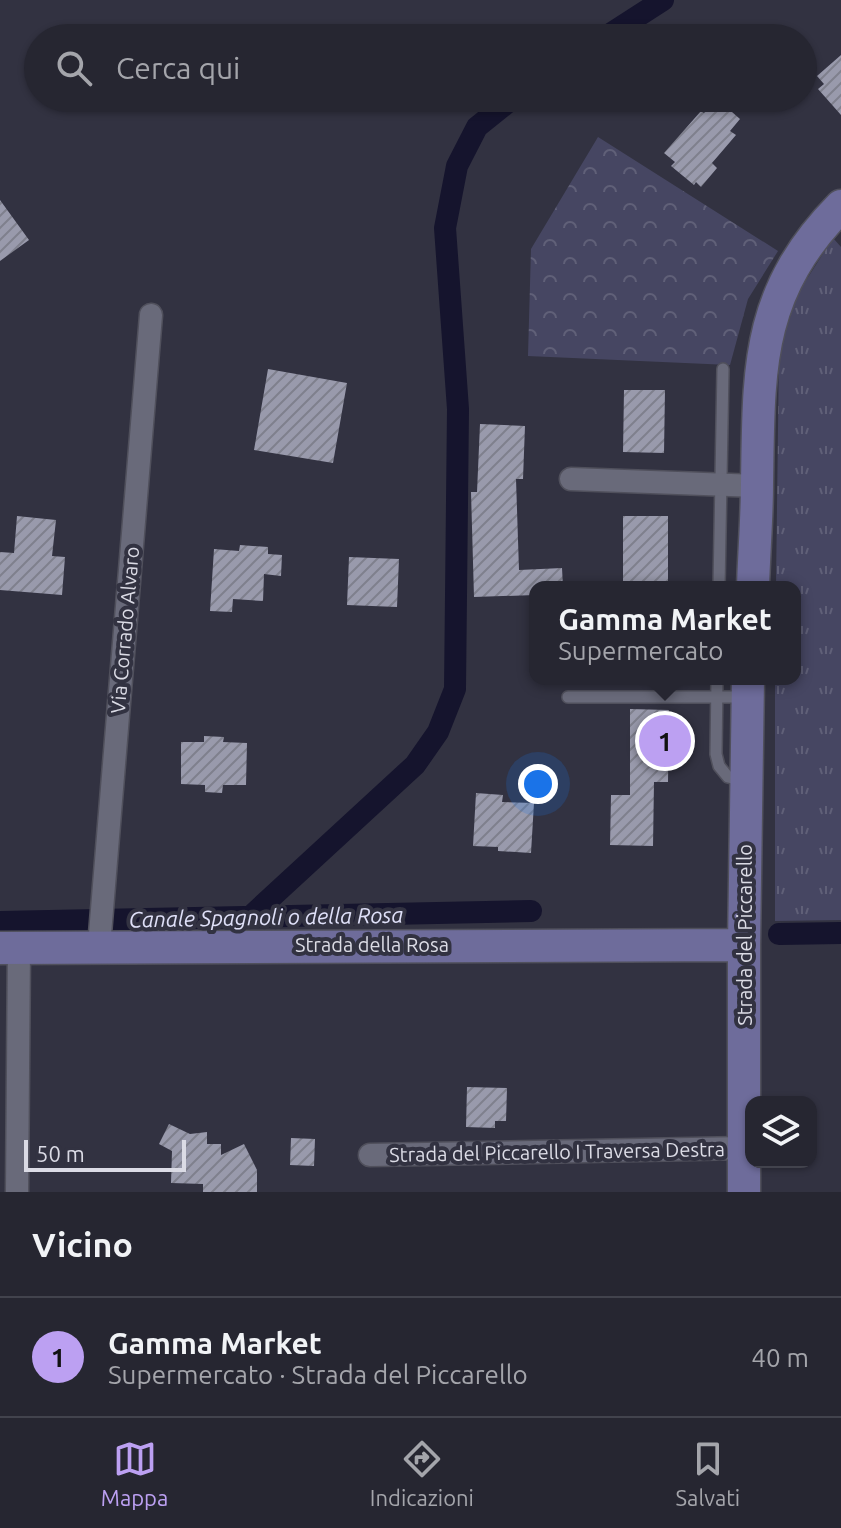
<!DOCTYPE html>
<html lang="it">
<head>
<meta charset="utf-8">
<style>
  body { margin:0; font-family:Ubuntu,sans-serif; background:#2e2e39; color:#f1f3f6 }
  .controls { position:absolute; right:24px; bottom:24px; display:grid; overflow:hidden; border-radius:16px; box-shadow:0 2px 6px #0004 }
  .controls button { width:72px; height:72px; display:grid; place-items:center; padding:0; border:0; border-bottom:2px solid #42434d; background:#262631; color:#f1f3f6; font:40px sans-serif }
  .scale { position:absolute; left:24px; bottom:20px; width:162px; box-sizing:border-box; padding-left:8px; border:4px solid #dbdbe5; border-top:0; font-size:22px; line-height:28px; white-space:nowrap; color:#dbdbe5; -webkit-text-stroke:6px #323241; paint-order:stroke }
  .you { position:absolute; left:538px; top:784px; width:28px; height:28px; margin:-20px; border:6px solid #fff; border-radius:50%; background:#1a73e8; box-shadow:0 0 0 12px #1a73e833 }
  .badge { display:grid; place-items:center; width:52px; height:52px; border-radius:50%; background:#bca0f2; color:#111; font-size:26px; font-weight:700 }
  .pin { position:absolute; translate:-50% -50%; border:4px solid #fff; box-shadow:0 2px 8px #0006 }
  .popup { position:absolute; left:529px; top:581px; width:272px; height:104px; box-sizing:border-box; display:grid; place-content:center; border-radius:16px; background:#262631; filter:drop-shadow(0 2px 6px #0005); font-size:26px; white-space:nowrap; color:#a4a5ab }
  .popup b { font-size:30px; color:#f1f3f6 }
  .popup::after { content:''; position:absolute; left:50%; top:100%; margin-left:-16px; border:16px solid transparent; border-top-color:#262631 }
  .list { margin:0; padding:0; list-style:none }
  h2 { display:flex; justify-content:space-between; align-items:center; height:104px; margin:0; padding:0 32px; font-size:34px }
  h2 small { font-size:26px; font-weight:400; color:#a4a5ab }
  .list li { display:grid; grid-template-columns:52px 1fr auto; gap:24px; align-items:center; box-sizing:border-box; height:120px; padding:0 32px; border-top:2px solid #42434d }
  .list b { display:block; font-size:30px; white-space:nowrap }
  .list p { margin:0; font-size:26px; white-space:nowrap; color:#a4a5ab }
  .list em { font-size:26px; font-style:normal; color:#a4a5ab }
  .icon { flex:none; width:44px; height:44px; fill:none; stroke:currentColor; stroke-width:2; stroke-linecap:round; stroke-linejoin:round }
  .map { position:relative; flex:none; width:841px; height:1192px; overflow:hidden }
  .search { position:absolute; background:#262631; box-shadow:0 2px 6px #0004; left:24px; right:24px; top:24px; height:88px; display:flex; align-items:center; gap:20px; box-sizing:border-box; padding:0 28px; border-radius:44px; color:#a4a5ab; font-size:30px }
  .sheet { height:224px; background:#262631 }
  nav { display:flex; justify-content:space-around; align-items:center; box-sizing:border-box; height:112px; border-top:2px solid #42434d; background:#262631; font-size:22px; color:#a4a5ab }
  nav a { display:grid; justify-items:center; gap:4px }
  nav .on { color:#bca0f2 }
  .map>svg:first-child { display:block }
</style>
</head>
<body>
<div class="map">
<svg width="841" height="1192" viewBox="0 0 841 1192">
  <defs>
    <pattern id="grass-tufts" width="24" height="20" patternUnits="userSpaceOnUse" patternTransform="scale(2)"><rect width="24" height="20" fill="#464662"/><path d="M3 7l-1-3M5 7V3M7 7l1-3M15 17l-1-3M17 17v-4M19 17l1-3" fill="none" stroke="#606078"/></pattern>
    <pattern id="forest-crowns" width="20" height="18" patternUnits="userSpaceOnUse" patternTransform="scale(2)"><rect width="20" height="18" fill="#464662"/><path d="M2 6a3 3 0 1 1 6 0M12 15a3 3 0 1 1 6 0" fill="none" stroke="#606078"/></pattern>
    <pattern id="building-hatch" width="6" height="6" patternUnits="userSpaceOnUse" patternTransform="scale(2)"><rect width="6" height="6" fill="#999aac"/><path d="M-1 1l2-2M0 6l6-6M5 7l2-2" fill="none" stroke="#7f808d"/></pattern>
  </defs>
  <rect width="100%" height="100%" fill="#323241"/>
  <path fill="url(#grass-tufts)" d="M833 238 841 247V920L775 921V679H795V587H776L779 351 798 293Z"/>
  <path fill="url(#forest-crowns)" d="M598 137 778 251 748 299 730 365 528 356 531 249Z"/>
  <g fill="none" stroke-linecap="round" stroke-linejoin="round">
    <path stroke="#15142d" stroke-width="22" d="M604 38 663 0
      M250 917 415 765 438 732 455 689 458 409 445 228 457 166 477 127 513 98
      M0 922 531 911
      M779 934 841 933"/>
  </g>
  <path fill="url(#building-hatch)" d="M841 55V115L818 89 824 84 817 76Z
    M716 98 740 119 730 131 736 135 712 163 717 168 701 187 696 182 694 185 671 166 675 162 664 153 701 111 704 113Z
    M0 200 29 240 0 261Z
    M268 369 347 383 333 463 254 450Z
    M624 390H665L664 453 623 452Z
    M480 424 525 426 523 479H516L519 570 562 568 563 587H535V595L474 597 471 492H477Z
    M17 516 56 520 52 556 65 557 62 595 0 590V552L14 553Z
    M623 516H668V587H623Z
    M240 545 268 547V554L282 555 281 576 264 574 263 601 233 599 232 612 210 611 214 549 239 551Z
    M349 557 399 559 397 607 347 605Z
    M630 709 669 710 668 782H654L653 846 610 845 611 795H630Z
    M204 736 224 737 223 742 247 743 246 785H223L222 793 205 792V785L181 784V742H204Z
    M476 793 503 795 502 802 534 803 531 853 498 851V847L473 846Z
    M467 1087 507 1088 506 1121H495V1128L466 1127Z
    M169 1124 190 1134 207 1132V1144H221V1155L244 1144 257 1170V1192H203V1184L171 1183 172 1151 159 1144Z
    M291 1138 315 1139 314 1166 290 1165Z"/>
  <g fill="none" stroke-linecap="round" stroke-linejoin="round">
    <g stroke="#50505c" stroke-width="14">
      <path id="lane" d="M719 587 723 369
        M717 679 716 754 719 766 728 777 745 781
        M568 697H747"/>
    </g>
    <g stroke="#50505c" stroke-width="25">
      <path id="street" d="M571 479 757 486
        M99 946 151 315
        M370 1155 744 1148
        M17 1192 19 947"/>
    </g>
    <g stroke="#50505c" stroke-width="35">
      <path id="secondary" d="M753 587C754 552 757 518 757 483 759 370 755 293 841 206
        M0 948 744 945
        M744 1192V945L748 679"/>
    </g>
    <use href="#lane" stroke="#696a7a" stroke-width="11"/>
    <use href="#street" stroke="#696a7a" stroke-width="22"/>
    <use href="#secondary" stroke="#6e6c9b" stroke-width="32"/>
  </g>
  <g text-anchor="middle" stroke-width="8" stroke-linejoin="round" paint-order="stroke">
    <g font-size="20" fill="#dbdbe5" stroke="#323241">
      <text transform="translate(125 630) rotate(-85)" y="7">Via Corrado Alvaro</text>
      <text transform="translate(745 935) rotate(-90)" y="7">Strada del Piccarello</text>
      <text x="372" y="952">Strada della Rosa</text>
      <text transform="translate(557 1152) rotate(-1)" y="7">Strada del Piccarello I Traversa Destra</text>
    </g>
    <g font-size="22" font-style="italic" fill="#dfe0f8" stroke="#323241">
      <text transform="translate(266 917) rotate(-1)" y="8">Canale Spagnoli o della Rosa</text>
    </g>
  </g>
</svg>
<div class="controls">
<button><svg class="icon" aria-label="layers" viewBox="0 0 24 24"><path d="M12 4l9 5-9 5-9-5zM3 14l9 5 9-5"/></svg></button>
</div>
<div class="scale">50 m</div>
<div class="you"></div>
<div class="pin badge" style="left:665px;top:741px">1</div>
<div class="popup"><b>Gamma Market</b>Supermercato</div>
<div class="search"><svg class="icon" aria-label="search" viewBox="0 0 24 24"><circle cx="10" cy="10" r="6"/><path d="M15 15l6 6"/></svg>Cerca qui</div>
</div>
<section class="sheet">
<h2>Vicino<small></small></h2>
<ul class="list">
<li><span class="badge">1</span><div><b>Gamma Market</b><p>Supermercato · Strada del Piccarello</p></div><em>40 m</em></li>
</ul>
</section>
<nav>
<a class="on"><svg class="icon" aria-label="map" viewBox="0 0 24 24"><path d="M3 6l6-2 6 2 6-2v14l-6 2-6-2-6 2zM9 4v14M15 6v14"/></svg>Mappa</a>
<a><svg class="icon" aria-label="directions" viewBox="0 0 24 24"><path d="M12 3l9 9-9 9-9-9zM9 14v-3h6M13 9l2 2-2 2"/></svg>Indicazioni</a>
<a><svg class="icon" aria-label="saved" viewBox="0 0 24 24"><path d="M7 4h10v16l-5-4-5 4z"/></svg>Salvati</a>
</nav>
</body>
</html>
